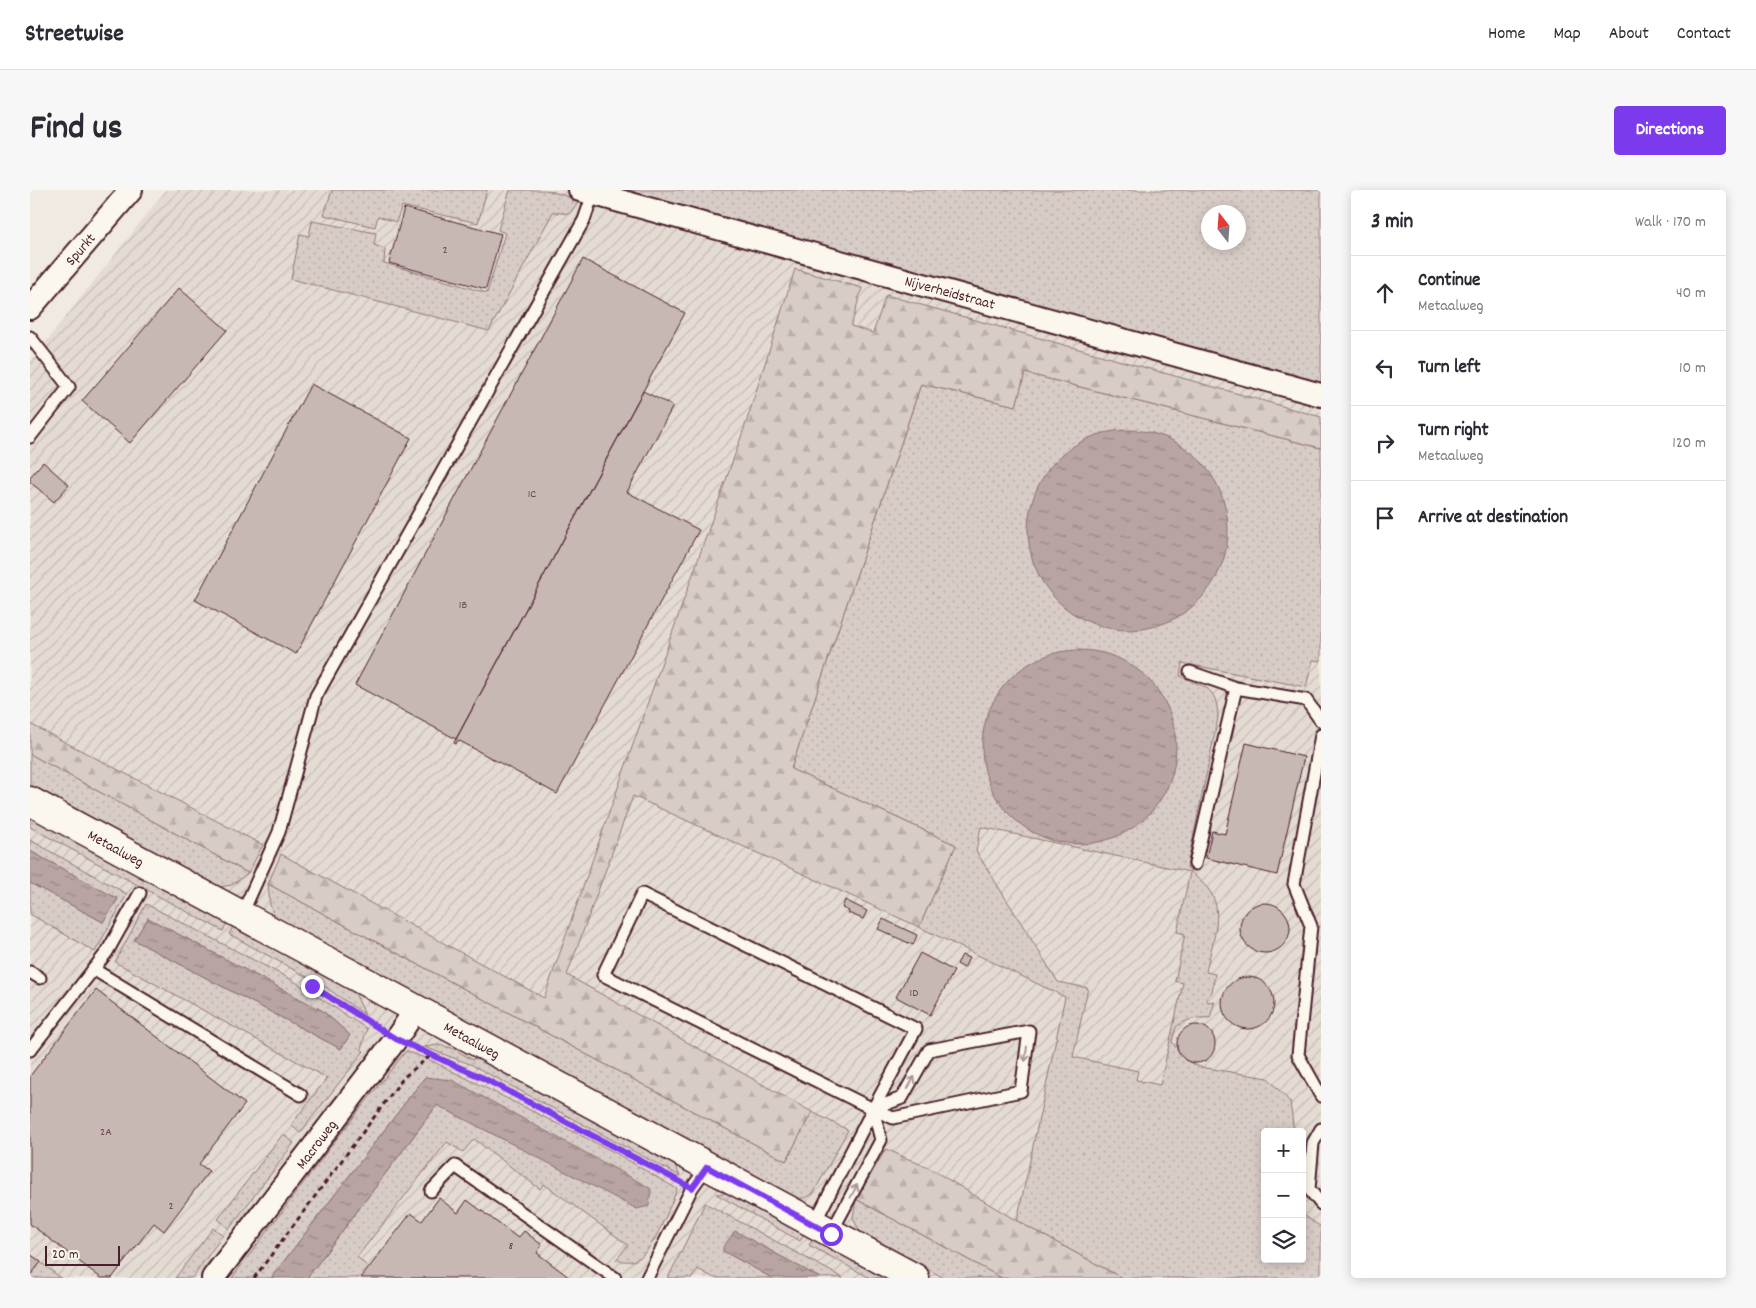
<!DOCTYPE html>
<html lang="en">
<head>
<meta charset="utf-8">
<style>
  body { margin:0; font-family:Dekko,sans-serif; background:#f7f7f7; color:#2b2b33 }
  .controls { position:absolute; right:15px; bottom:15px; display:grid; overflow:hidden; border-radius:5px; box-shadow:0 2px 12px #0003 }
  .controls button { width:45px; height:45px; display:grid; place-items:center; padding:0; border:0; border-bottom:1px solid #e1e1e2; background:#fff; color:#2b2b33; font:25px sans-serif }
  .compass { position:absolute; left:1171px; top:15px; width:45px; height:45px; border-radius:50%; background:#fff; box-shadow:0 2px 12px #0003; rotate:343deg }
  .scale { position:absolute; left:15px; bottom:12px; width:75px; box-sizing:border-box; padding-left:5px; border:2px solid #4a1f2b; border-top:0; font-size:14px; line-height:18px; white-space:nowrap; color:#4a1f2b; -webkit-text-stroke:4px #fbf7ec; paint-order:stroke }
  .stop { position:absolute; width:15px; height:15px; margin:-11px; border:4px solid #7c3aed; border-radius:50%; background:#fff }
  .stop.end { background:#7c3aed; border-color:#fff; box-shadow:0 1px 5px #0008 }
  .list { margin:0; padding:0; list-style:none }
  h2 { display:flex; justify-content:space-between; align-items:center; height:65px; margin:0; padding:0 20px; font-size:21px }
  h2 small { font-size:16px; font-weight:400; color:#7c7c81 }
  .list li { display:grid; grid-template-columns:32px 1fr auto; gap:15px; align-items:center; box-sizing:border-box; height:75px; padding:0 20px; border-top:1px solid #e1e1e2 }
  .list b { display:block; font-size:19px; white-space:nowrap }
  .list p { margin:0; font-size:16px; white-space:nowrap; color:#7c7c81 }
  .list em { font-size:16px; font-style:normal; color:#7c7c81 }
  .icon { flex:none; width:28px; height:28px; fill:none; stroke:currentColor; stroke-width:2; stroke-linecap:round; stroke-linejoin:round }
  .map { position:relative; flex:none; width:1291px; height:1088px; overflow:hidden; border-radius:5px }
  header { display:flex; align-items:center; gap:30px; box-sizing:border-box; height:70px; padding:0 25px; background:#fff; border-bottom:1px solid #e1e1e2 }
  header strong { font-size:24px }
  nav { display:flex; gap:28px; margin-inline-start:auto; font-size:18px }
  .intro { display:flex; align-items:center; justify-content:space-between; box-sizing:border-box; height:120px; padding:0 30px }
  h1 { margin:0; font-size:35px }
  .button { padding:12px 22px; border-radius:5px; background:#7c3aed; color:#fff; font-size:18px; font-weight:700 }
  main { display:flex; gap:30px; padding:0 30px }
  aside { flex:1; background:#fff; border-radius:5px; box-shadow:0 2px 12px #0003 }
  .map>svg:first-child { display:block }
</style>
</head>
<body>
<header>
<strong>Streetwise</strong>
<nav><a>Home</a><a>Map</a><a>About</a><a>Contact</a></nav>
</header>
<div class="intro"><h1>Find us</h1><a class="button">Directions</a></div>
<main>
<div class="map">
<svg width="1291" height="1088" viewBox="0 0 1291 1088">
  <defs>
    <pattern id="industrial-furrows" width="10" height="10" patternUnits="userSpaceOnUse" patternTransform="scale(1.25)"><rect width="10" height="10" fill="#e4dbd2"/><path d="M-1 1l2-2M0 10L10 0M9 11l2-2" fill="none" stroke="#c5bcb4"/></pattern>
    <pattern id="grass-dots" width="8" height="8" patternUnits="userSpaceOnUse" patternTransform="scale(1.25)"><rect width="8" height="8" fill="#d8ccc6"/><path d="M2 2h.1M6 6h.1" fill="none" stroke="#bbafaa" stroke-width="1.8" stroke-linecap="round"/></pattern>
    <pattern id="forest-firs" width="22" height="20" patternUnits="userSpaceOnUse" patternTransform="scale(1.25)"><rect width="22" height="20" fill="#d8ccc6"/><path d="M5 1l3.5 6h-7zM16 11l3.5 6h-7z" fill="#bbafaa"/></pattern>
    <pattern id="water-ripples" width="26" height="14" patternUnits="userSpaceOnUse" patternTransform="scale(1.25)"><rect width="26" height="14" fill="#b8a4a2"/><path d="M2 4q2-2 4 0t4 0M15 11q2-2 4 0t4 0" fill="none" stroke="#988584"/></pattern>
  </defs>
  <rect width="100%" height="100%" fill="#f0eae0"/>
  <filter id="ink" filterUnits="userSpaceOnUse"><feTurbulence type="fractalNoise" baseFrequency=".02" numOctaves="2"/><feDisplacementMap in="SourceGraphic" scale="10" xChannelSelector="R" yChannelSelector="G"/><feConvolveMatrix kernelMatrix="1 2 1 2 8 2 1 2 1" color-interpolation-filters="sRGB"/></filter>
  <g filter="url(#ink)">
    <path fill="url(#industrial-furrows)" fill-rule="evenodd" d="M136 0H554L1291 205V1088H0V172ZM1235 942H1272V1069H1235Z"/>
    <path fill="url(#grass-dots)" stroke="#917678" fill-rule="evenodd" d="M302 0H457L448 33 372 16 366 32 348 26 345 37 294 25Z
      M480 0H516L550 10 539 24 523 22 459 141 261 89 270 44 279 46 282 31 346 43 344 55 355 59 354 73 457 103 475 43 468 40Z
      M581 0H1291V194ZM1178 22H1208V52H1178Z
      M995 183 1291 258V471L1283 470 1276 497 1152 473 1150 486C1176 498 1187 496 1188 528L1157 677C1165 688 1178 695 1183 707 1193 728 1180 760 1176 782L1185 784 1182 802 1176 809 1178 812 1185 811 1180 828C1166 827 1157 829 1146 837L1142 852 1155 870 1170 877 1238 888 1260 912 1264 942H1235V1069H1272V1024L1291 1037V1088H1092L987 1031 1035 807 889 737 926 655 761 579 891 194 986 216ZM951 637 1160 682 1147 742 1155 744 1145 791 1153 793 1130 895 1106 890 1108 881 1043 867 1058 798 1028 792 946 661Z
      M0 564 218 683 202 695 184 698 0 595Z
      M0 623 198 730 193 741 0 637Z
      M0 650 97 704 65 762 0 724V693L73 732 88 709 0 661Z
      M238 694 756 971 782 922 818 940 783 1004 775 1008H766L248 734 240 715Z
      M116 714 264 791 337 839 331 859 334 861 270 943 261 935 297 888 85 772ZM118 728 293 821 320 845 311 859 104 750Z
      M205 733 323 798 335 825 297 798 199 744Z
      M408 855 422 858 443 870 447 864 628 961 646 977 650 986 440 874 394 857Z
      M376 861 400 870 584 962 647 999C641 1015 623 1060 609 1068 602 1073 593 1071 586 1070L598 1055 514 994 510 999 444 949 433 962 417 952 327 1067 337 1076 329 1088H277L407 915 607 1018 395 887 241 1088H202L308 947Z
      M253 944 264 953 199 1039 188 1029Z
      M699 1003 776 1042 770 1051 686 1004Z
      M826 1009 972 1088H914L830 1042 823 1028Z
      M675 1013 813 1088H790L705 1041 693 1061 742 1088H684L668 1079 662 1088H638Z
      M183 1038 193 1045 162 1088H145Z
      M784 1046 864 1088H840L779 1055Z
      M0 1064 31 1088H0Z"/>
    <path fill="url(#forest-firs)" stroke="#917678" d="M765 79 832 98 821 136 843 143 856 105 1291 227V258L995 183 986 216 891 194 761 579 926 655 889 737 603 606 537 785 782 922 756 971 238 694 251 664 514 808 717 230Z
      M0 534 233 655 218 683 0 564Z
      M856 959 901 979 987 1031 1092 1088H972L826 1009Z"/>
    <path fill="url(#water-ripples)" stroke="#8c6f72" d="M998 340a100 100 0 1 1 200 0a100 100 0 1 1-200 0Z
      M952 557a97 97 0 1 1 194 0a97 97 0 1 1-194 0Z
      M0 661 88 709 73 732 0 693Z
      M118 728 293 821 320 845 311 859 104 750Z
      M395 887 422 890 613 994 621 999 619 1016 607 1019 407 915 277 1088H241Z
      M705 1041 790 1088H742L693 1061V1057Z"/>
    <path fill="#c8b8b3" stroke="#4a1f2b" d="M374 18 471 44 456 99 359 73Z
      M553 69 655 123 426 549 325 495Z
      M149 98 197 140 100 253 52 211Z
      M281 194 381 248 266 464 165 410Z
      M613 201 643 216 597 302 669 340 527 604 428 550 426 554 424 553Z
      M13 272 39 295 24 312 0 292V287Z
      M1216 553 1274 567 1247 685 1176 668 1182 641 1195 644Z
      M815 710 837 721 833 729 818 723 819 721 812 718Z
      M1210 738a25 25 0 1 1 50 0a25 25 0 1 1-50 0Z
      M853 729 887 745 883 755 848 739Z
      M890 763 924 781 900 825 866 807Z
      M932 765 939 768 934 778 927 774Z
      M1192 813a26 26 0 1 1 52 0a26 26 0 1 1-52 0Z
      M66 800 215 914 169 974 179 981 134 1041 124 1033 82 1088H71L0 1034V886Z
      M1147 854a19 19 0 1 1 38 0a19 19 0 1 1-38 0Z
      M409 1008 428 1023 437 1010 488 1048 494 1041 512 1055 507 1063 540 1088H331L381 1023 392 1031Z
      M0 1064 11 1072 0 1086Z"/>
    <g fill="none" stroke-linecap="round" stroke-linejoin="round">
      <g stroke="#4a1f2b" stroke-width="15">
        <path id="lane" d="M0 147 39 197 0 247
          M1160 482 1206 498
          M1291 545 1264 694 1281 736 1268 865 1291 906
          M1165 674 1206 498 1276 510 1291 531
          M612 704 886 839 843 919 573 785Z
          M211 726 249 642 286 506 554 30 563 4
          M63 779 271 905
          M0 782 10 788
          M0 860 77 762 110 703
          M1291 939 1283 953 1279 999 1291 1014
          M401 1001 425 976 585 1088
          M784 1034 843 919 872 908 899 860 999 841 991 901 863 928 843 919
          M801 1043 851 950 843 919
          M617 1088 662 998 677 977"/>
      </g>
      <g stroke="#4a1f2b" stroke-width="26">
        <path id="street" d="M550 0 1291 205
          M0 118 101 0
          M183 1088 366 849 386 819"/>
      </g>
      <g stroke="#4a1f2b" stroke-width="31">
        <path id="secondary" d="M0 611 885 1088"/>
      </g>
      <path stroke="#4a1f2b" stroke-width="3" stroke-dasharray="5 4" stroke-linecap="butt" d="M280 794 346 837
        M387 859 454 888
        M224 1088 374 887 400 866"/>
      <use href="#lane" stroke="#fbf7ec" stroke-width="11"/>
      <use href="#street" stroke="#fbf7ec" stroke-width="22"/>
      <use href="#secondary" stroke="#fbf7ec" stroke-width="28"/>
    </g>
    <defs><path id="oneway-shaft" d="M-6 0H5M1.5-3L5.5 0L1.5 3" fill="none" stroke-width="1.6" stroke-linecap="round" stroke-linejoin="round" transform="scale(1.25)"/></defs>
    <g stroke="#ab9695">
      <use href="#oneway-shaft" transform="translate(996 864) rotate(97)"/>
      <use href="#oneway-shaft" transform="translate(881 893) rotate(-61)"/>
      <use href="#oneway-shaft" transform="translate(824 1001) rotate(-62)"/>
    </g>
  </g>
  <g fill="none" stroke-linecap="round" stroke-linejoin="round" filter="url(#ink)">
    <path stroke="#7c3aed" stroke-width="6" d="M282 796 366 849 453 888 662 998 677 977 801 1044"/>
  </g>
  <g text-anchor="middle" stroke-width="4" stroke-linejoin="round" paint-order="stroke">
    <g font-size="12" fill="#6a454d">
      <text x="415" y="63">2</text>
      <text x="502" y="307">1C</text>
      <text x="433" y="418">1B</text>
      <text x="884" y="806">1D</text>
      <text x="76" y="945">2A</text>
      <text x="141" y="1019">2</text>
      <text x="481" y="1059">8</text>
    </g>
    <g font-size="15" fill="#4a1f2b" stroke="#fbf7ec">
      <text transform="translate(50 59) rotate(-49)" y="5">Spurkt</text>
      <text transform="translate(920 102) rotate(15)" y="5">Nijverheidstraat</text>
      <text transform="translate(86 658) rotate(29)" y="5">Metaalweg</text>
      <text transform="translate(442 850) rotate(29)" y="5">Metaalweg</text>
      <text transform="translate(286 954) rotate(-53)" y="5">Macroweg</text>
    </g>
  </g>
</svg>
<div class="controls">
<button>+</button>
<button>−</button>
<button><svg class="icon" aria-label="layers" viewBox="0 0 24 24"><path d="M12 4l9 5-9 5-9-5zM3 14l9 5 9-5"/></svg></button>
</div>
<svg class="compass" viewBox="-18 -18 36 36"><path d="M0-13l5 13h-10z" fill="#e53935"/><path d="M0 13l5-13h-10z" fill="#7c7c81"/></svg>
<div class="scale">20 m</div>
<div class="stop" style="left:801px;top:1044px"></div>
<div class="stop end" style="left:282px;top:796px"></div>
</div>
<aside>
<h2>3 min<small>Walk · 170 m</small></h2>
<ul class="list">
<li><svg class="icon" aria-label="ahead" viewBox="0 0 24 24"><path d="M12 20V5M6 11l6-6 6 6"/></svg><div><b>Continue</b><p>Metaalweg</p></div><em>40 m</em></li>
<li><svg class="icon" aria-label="left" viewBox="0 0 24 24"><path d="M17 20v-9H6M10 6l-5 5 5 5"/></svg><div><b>Turn left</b></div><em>10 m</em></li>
<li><svg class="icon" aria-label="right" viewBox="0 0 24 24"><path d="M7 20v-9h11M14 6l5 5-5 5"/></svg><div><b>Turn right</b><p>Metaalweg</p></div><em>120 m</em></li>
<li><svg class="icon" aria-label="arrive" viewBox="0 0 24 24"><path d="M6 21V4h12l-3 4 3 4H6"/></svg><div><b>Arrive at destination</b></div></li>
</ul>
</aside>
</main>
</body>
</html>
